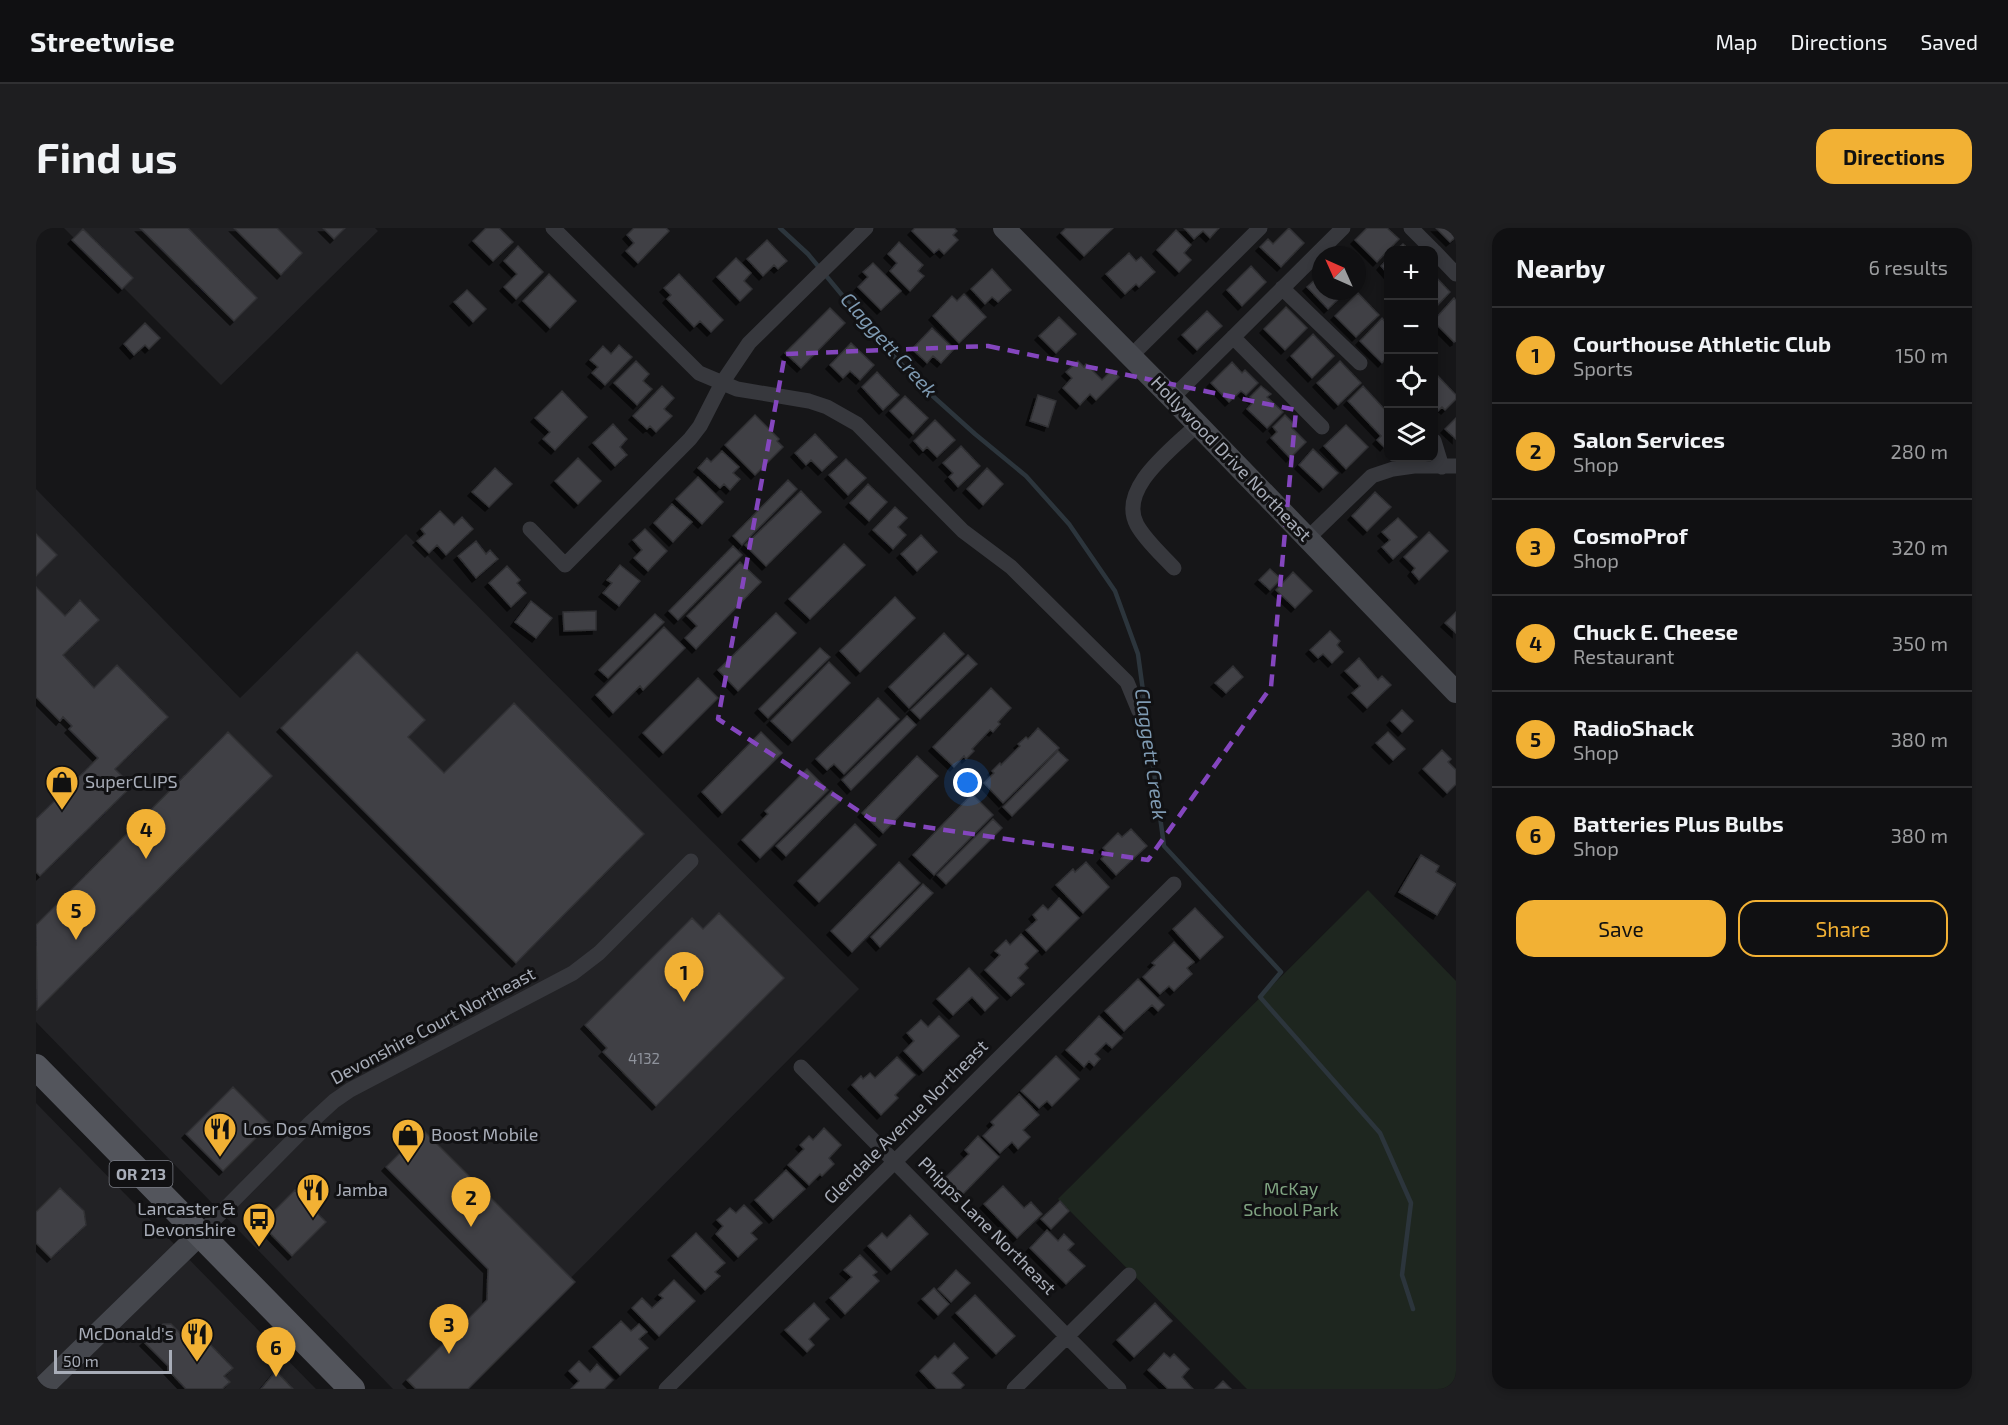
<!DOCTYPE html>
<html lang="en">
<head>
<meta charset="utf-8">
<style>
  body { margin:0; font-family:"Exo 2",sans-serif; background:#1e1e20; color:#f1f3f6 }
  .controls { position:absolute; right:18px; top:18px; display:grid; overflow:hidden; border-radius:12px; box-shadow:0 3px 9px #0003 }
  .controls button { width:54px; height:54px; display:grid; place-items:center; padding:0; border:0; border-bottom:2px solid #303032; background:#101012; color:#f1f3f6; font:30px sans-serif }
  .compass { position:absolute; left:1276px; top:18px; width:54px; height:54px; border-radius:50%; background:#101012; box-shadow:0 3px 9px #0003; rotate:315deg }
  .scale { position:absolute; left:18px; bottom:15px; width:118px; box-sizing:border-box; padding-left:6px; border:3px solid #a8adb8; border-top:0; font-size:16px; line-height:21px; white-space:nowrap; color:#a8adb8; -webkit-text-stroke:4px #111113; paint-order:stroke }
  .you { position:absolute; left:932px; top:555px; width:21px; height:21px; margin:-15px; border:4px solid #fff; border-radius:50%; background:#1a73e8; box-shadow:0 0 0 9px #1a73e833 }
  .badge { display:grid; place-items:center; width:39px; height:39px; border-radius:50%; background:#f2b134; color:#111; font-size:20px; font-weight:700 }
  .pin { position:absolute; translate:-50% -50px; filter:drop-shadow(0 2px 3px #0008) }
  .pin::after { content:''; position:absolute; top:32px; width:21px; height:18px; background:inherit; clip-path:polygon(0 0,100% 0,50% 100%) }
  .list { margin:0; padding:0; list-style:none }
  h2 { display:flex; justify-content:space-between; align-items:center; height:78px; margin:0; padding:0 24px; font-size:26px }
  h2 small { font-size:20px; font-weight:400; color:#9c9d9f }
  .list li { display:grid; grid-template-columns:39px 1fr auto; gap:18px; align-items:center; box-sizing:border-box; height:96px; padding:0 24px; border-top:2px solid #303032 }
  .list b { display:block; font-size:22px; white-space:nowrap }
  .list p { margin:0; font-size:20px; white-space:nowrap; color:#9c9d9f }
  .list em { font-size:20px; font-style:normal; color:#9c9d9f }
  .actions { display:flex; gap:12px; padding:18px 24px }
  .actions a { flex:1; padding:14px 0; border:2px solid #f2b134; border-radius:18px; text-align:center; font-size:21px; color:#f2b134 }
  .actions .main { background:#f2b134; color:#111 }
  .icon { flex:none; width:33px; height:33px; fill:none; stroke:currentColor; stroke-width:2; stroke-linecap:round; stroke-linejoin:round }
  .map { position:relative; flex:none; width:1420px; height:1161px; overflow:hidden; border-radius:18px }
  header { display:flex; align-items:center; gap:36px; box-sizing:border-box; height:84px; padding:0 30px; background:#101012; border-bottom:2px solid #303032 }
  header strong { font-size:28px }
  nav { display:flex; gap:33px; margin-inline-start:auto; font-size:21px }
  .intro { display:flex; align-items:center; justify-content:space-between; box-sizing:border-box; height:144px; padding:0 36px }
  h1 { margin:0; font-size:42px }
  .button { padding:15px 27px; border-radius:18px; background:#f2b134; color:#111; font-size:21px; font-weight:700 }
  main { display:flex; gap:36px; padding:0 36px }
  aside { flex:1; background:#101012; border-radius:18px; box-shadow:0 3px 9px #0003 }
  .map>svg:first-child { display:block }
</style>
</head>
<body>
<header>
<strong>Streetwise</strong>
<nav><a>Map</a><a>Directions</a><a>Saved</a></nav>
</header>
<div class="intro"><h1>Find us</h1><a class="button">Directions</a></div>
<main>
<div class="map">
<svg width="1420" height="1161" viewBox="0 0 1420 1161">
  <defs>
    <filter id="shadow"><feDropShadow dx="-4" dy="4" stdDeviation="0" flood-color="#0009"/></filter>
  </defs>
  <rect width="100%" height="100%" fill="#161618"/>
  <path fill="#222225" d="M28 0H339L342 3 185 157Z
    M0 261 204 470 370 306 823 761 424 1161H357L0 794Z
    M0 875 280 1161H0Z"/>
  <path fill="#1e261f" d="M1332 662 1420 753V1161H1211L1022 971Z"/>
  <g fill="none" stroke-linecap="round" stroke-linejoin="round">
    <path stroke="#2c353c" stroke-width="4.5" d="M744 0 772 26 850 120 890 162 939 206 990 248 1033 296 1079 363 1102 426 1128 618 1245 744 1224 769 1344 905 1375 975 1366 1047 1377 1081"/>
  </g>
  <path fill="#404145" stroke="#303034" stroke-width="1.5" filter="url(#shadow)" d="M104 0H152L221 70 198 93Z
    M198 0H241L266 25 245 47Z
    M287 0H309L298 11Z
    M450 0H463L477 14 457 33 437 13Z
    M598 0H630L633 3 602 35 590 23 598 15 591 7Z
    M879 0H918L921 3 917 7 922 12 908 26 903 21 898 25 876 3Z
    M1030 0H1077L1048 28 1025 5Z
    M1148 0H1183L1174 10 1167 3 1158 11Z
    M1253 0 1268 15 1245 39 1224 19 1232 11 1237 16Z
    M1331 0H1351L1363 11 1341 34 1319 12Z
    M1400 0H1420V9L1414 14Z
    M47 1 97 50 86 61 36 12Z
    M1140 2 1155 17 1148 25 1155 32 1143 44 1121 22Z
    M731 12 751 33 742 41 738 37 727 48 711 31Z
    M863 14 887 37 882 43 888 48 874 63 854 43 861 35 852 26Z
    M1367 16 1374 22H1360Z
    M482 18 507 44 480 71 468 59 481 46 468 33Z
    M1093 25 1100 33 1105 29 1119 44 1103 59 1100 56 1089 66 1070 46Z
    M700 30 715 45 708 53 716 61 704 73 681 49Z
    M1352 30V46L1345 38Z
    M837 35 865 63 845 82 822 59 832 49 827 44Z
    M1215 38 1230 54 1206 78 1191 62Z
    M956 41 975 62 962 74 956 69 949 76 935 61Z
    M513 46 540 73 514 100 487 73Z
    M643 46 687 92 675 104 664 93 658 99 631 71 635 67 628 60Z
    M1285 46V63H1311L1292 81 1271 59Z
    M1398 47 1414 64 1398 81Z
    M431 62 450 81 437 94 418 74Z
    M1322 65 1343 87 1320 109 1299 88Z
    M928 66 950 89 923 115 897 88 916 68 921 73Z
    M1418 70 1420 73V113L1418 114 1398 94V92Z
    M1250 79 1271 100 1249 122 1228 101Z
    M794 80 809 95 765 140 749 125Z
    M1171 83 1186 98 1161 122 1146 107Z
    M1023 89 1040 106 1020 125 1003 108Z
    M1346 90 1352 97V128L1346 135 1324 113Z
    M109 95 124 110 113 121 109 117 98 127 88 116Z
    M896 100 918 121 905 135 897 128 891 135 876 121Z
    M1277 106 1298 128 1276 150 1255 128Z
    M815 115 838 137 824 152 814 143 807 150 794 137Z
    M583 117 596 129 569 157 556 145 562 139 554 132 567 118 575 126Z
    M600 133 613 146 607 153 616 161 601 177 578 155Z
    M1042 133 1048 139 1050 136 1066 152 1076 142 1083 149 1060 172 1054 166 1044 177 1027 160 1036 150 1030 144Z
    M1304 133 1325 155 1302 177 1281 155Z
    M1196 134 1206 145 1209 142 1222 155 1210 167 1205 163 1193 174 1175 155Z
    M841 144 863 167 847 182 826 159Z
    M1401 147 1420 167V171L1409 182 1406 179 1398 187V150Z
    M626 158 638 170 628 181 636 188 620 204 614 198 611 201 597 188Z
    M1225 158 1235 166 1231 169 1247 184 1231 200 1211 181 1218 173 1214 169Z
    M1327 158 1352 185V214L1348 219 1341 212 1345 208 1312 173Z
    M526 163 551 189 519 222 507 211 514 204 499 190Z
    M1002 167 1020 173 1012 199 994 193Z
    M869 168 892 190 877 206 854 183Z
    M719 187 743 211 741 213 747 219 719 247 689 217Z
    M1249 187 1259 197 1256 200 1270 214 1254 230 1235 210 1241 204 1237 199Z
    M1420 190V211L1409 201Z
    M899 192 919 212 901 229 891 219 887 223 878 213Z
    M577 196 591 211 584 219 591 227 579 238 557 215Z
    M1310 197 1332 219 1310 241 1288 218Z
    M779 206 801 229 786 243 775 232 770 237 759 225Z
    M925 218 944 238 922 259 913 249 917 245 907 235Z
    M1277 221 1302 245 1287 260 1263 237Z
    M686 223 703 239 697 245 704 251 694 262 688 256 684 260 662 240 671 230 675 234Z
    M542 230 565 253 542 276 519 253Z
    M810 231 830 250 812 267 793 247Z
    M459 240 476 256 453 279 436 264Z
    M951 240 967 256 947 277 931 261Z
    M662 249 687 274 666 296 640 271Z
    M752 252 761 261 706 317 697 308Z
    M832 256 851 274 833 293 814 275Z
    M765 263 785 284 730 338 709 317Z
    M1339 264 1355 279 1331 303 1316 288Z
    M636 276 656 294 637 314 618 295Z
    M859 279 871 290 862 299 870 307 857 321 837 302Z
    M404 283 418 297 426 289 437 301 410 327 401 317 393 325 381 313 389 306 385 301Z
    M1362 290 1381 309 1357 331 1346 319 1354 312 1346 304Z
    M609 301 631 323 612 343 598 330 606 322 597 312Z
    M1393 304 1412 323 1383 352 1376 344 1379 340 1368 329Z
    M0 306 21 327 0 348Z
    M885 307 901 324 881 343 865 326Z
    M440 313 450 326 454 322 462 331 440 350 422 328Z
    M808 316 829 337 774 391 753 371Z
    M697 318 706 327 642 392 633 383Z
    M704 334 725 354 660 421 649 410 661 398 651 388Z
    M584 337 604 353 583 378 567 365 576 355 571 352Z
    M471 338 484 352 481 355 490 365 475 379 453 355Z
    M1234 341 1245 351 1234 362 1223 352Z
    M1257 344 1276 363 1259 380 1240 362Z
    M0 359 29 388 44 372 63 392 27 427 58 460 81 437 132 489 79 541 96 558 4 648 0 644V591L62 530 33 501 36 498 27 489 24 493 0 469Z
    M859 369 879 390 824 444 804 423Z
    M495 373 516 390 500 410 479 394Z
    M560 383V402L528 403 527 384Z
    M1420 384V405L1409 395Z
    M740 385 760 405 702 463 682 442Z
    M619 386 628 394 572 450 563 442Z
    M628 399 649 420 607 462 604 458 577 485 560 467Z
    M1294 403 1304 413 1301 417 1307 424 1296 435 1287 426 1282 430 1274 422Z
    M908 405 928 426 873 480 853 459Z
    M784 420 794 429 732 490 723 481Z
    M321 424 389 492 372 509 408 545 478 475 608 606 480 735 245 500Z
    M932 427 941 436 884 491 875 482Z
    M1323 430 1342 452 1346 448 1355 457 1331 480 1316 465 1324 458 1309 443Z
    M793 434 814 455 756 513 735 493Z
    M1197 438 1207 449 1190 465 1179 455Z
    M662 450 682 470 627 525 607 505Z
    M955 460 975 480 962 494 964 496 957 504 954 502 936 521 938 523 930 531 928 528 918 539 897 519Z
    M842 470 863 491 808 546 798 536 791 542 780 531Z
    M1366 482 1377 493 1366 504 1355 493Z
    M871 488 880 497 815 562 806 552Z
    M1002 500 1023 520 967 575 948 555 958 545 956 543 964 535 965 537 984 518 982 516 990 509 992 511Z
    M192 504 236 548 1 782 0 697Z
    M725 504 746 525 686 585 666 564Z
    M1352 504 1369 521 1357 532 1340 515Z
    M1406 522 1415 531 1412 534 1420 542V556L1411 565 1387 541Z
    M1022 523 1032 532 976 588 967 579Z
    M881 528 902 548 847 605 826 585Z
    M771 541 792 562 724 630 706 612 732 586 729 583Z
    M796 563 805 572 750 628 740 618Z
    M936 566 957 587 898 647 877 627Z
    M957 591 966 600 910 656 901 647Z
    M819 596 840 617 783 674 762 653Z
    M1095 601 1111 618 1080 647 1065 631 1071 624 1067 620 1082 605 1086 609Z
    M1385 627 1403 638 1400 644 1420 656 1401 687 1363 664Z
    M863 634 884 655 816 724 795 703Z
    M1050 634 1073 659 1047 685 1020 657 1037 641 1039 644Z
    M887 656 897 665 844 719 835 709Z
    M1023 670 1043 690 1010 723 990 702 1001 692 997 687 1007 677 1012 682Z
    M1159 680 1187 709 1164 731 1137 701Z
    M683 685 748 750 620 878 567 824 571 820 549 797 656 690 667 701Z
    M985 706 1002 723 989 736 992 740 982 750 988 756 975 768 949 742 964 727 959 723 970 712 974 717Z
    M1138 714 1158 734 1151 740 1156 746 1138 763 1133 758 1124 766 1107 749 1119 737 1116 735Z
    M933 740 962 770 949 783 936 769 917 787 901 771Z
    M1102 751 1128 777 1122 783 1116 777 1088 803 1069 783Z
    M903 788 923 808 887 843 868 823 878 813 871 805 885 792 892 799Z
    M1063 788 1086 810 1076 820 1070 815 1059 826 1064 831 1058 838 1053 833 1048 839 1030 822Z
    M1020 828 1043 851 1016 878 1011 873 1003 880 985 863Z
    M861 829 879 847 859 867 862 870 845 887 816 857 825 848 827 851 834 845 839 850Z
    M197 859 234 896 187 943 150 906Z
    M983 866 1003 887 987 902 994 909 982 921 976 914 964 925 947 908 958 897 955 894Z
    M788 900 805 917 793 930 798 936 786 948 784 946 773 957 752 937 768 921 764 917 773 908 777 912Z
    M387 902 539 1054 432 1161H380L371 1152 451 1072 452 1041 350 939Z
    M942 908 963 929 925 968 908 951 933 926 929 922Z
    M750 942 769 961 737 991 719 972Z
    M967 958 988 980 995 974 1006 986 981 1010 948 976Z
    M24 960 48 983 50 997 15 1030 0 1015V984Z
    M259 962 290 994 256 1028 225 996Z
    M1024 973 1033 983 1015 1001 1005 991Z
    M708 977 726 995 715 1005 721 1011 702 1029 680 1006 687 998 681 992 694 980 700 985Z
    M874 987 892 1006 855 1042 832 1018 846 1005 851 1010Z
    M1011 1002 1022 1013 1028 1006 1038 1016 1032 1022 1049 1038 1030 1056 994 1020Z
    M660 1005 689 1035 679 1044 684 1048 669 1062 636 1028Z
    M824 1027 841 1044 837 1047 843 1053 809 1086 794 1070 816 1049 808 1042Z
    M920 1042 934 1055 915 1074 902 1061Z
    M638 1052 659 1073 623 1108 596 1080 606 1070 616 1080 627 1070 623 1067Z
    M898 1060 913 1076 902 1087 886 1071Z
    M939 1067 979 1108 960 1126 920 1085Z
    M778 1075 793 1091 773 1111 778 1117 771 1124 749 1102Z
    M1119 1075 1136 1093 1098 1129 1081 1112Z
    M585 1093 595 1103 603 1096 611 1104 603 1111 612 1120 584 1147 557 1119Z
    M127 1096H135L146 1107 157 1099 197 1140 188 1148 194 1154 186 1161H150L132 1142V1138L108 1114Z
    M918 1115 932 1130 916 1145 928 1157 924 1161H901L884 1143 899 1128 902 1131Z
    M1128 1125 1134 1130 1138 1126 1153 1141 1146 1149 1157 1161H1132L1112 1142Z
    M543 1133 554 1144 561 1136 577 1152 568 1161H535L543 1153 533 1143Z
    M240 1143 257 1161H225Z
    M1187 1153 1195 1161H1179Z"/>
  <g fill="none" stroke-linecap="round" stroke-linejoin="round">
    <path stroke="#37383d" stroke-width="15" d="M517 0 663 145 701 161 773 173 791 179 821 196 927 303 975 339 1091 454 1103 483
      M1375 0 1397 22
      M1398 23 1420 46
      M1246 60 1324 135
      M1197 109 1286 199
      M1095 128 1224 0
      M1136 170 1307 0
      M1398 213 1406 239
      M494 301 529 337 654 211 664 198 686 155 713 115 830 0
      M1272 310 1336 248 1357 241 1378 238H1420
      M1138 340C1126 327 1110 313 1101 297 1081 260 1138 220 1162 196
      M765 839 1083 1161
      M164 1006 273 896 298 873 314 862 537 745 563 725 655 633
      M630 1161 1138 656
      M978 1161 1093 1047"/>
    <path stroke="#45474d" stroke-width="22" d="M968 0 1136 170 1420 464
      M5 1161 164 1006"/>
    <path stroke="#53555c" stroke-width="26" d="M0 839 316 1161"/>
  </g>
  <path fill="none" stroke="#8446be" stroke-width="4.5" stroke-dasharray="12 8" stroke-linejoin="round" d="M952 118 1260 182 1235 459 1112 632 835 591 682 491 749 126Z"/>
  <defs>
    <g id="shop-pin" transform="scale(1.725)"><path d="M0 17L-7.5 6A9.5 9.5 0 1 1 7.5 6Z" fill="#f2b134" stroke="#111113"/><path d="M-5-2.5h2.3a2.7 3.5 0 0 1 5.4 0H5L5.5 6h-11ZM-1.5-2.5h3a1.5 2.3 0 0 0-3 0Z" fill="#111"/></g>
    <g id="restaurant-pin" transform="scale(1.725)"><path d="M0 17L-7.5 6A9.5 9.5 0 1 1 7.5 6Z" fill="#f2b134" stroke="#111113"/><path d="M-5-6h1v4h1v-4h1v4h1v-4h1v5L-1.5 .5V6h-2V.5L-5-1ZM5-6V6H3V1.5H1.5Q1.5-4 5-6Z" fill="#111"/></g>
    <g id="bus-pin" transform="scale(1.725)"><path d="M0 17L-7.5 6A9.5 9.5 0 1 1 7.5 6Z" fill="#f2b134" stroke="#111113"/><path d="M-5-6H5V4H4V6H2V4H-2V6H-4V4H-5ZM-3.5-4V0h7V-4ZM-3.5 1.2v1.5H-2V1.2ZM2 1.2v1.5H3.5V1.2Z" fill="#111"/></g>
  </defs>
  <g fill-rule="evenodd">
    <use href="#shop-pin" x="26" y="554"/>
    <use href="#restaurant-pin" x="184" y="901"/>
    <use href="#shop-pin" x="372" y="907"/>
    <use href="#restaurant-pin" x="277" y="962"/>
    <use href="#bus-pin" x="223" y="991"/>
    <use href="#restaurant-pin" x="161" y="1106"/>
  </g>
  <g text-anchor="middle" stroke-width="6" stroke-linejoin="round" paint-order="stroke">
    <g font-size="15" fill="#8e929b">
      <text x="608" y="836">4132</text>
    </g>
    <rect fill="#111113" stroke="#7b7e86" stroke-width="1.5" x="73.5" y="933" width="63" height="26" rx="4.5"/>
    <g font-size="16" font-weight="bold" fill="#a8adb8">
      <text x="105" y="952">OR 213</text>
    </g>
    <g font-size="18" fill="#a8adb8" stroke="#111113">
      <text transform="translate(1195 231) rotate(46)" y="6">Hollywood Drive Northeast</text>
      <text transform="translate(397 798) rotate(-28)" y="6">Devonshire Court Northeast</text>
      <text transform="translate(870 894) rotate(-45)" y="6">Glendale Avenue Northeast</text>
      <text transform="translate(951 998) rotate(45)" y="6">Phipps Lane Northeast</text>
    </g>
    <g font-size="18" fill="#a8adb8" stroke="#111113" text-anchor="start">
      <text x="49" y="560">SuperCLIPS</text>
      <text x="207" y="907">Los Dos Amigos</text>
      <text x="395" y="913">Boost Mobile</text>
      <text x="300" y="968">Jamba</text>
      <text x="200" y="987" text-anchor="end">Lancaster &amp;<tspan x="200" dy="21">Devonshire</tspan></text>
      <text x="138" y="1112" text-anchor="end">McDonald's</text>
    </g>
    <g font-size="18" fill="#7fa381" stroke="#111113">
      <text x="1255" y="967">McKay<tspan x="1255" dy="21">School Park</tspan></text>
    </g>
    <g font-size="20" font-style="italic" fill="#7f9bb3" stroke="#111113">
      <text transform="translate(853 117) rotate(48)" y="7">Claggett Creek</text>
      <text transform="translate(1115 526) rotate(82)" y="7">Claggett Creek</text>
    </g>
  </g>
</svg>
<div class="controls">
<button>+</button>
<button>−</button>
<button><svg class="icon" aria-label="locate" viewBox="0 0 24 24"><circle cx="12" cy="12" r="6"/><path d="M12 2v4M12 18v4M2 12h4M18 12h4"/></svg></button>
<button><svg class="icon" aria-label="layers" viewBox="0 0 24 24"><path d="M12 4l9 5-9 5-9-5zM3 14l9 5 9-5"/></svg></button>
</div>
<svg class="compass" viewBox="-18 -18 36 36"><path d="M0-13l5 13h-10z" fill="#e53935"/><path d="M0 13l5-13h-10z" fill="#9c9d9f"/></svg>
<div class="scale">50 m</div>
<div class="you"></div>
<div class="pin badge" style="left:648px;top:774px">1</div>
<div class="pin badge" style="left:435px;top:999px">2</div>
<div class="pin badge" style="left:413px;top:1126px">3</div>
<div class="pin badge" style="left:110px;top:631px">4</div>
<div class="pin badge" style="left:40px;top:712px">5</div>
<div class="pin badge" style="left:240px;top:1149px">6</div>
</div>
<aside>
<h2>Nearby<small>6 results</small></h2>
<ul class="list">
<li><span class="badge">1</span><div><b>Courthouse Athletic Club</b><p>Sports</p></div><em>150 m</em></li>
<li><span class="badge">2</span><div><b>Salon Services</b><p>Shop</p></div><em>280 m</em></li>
<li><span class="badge">3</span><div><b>CosmoProf</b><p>Shop</p></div><em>320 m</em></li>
<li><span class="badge">4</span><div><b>Chuck E. Cheese</b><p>Restaurant</p></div><em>350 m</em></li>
<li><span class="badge">5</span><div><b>RadioShack</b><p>Shop</p></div><em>380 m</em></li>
<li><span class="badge">6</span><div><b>Batteries Plus Bulbs</b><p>Shop</p></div><em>380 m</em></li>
</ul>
<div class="actions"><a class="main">Save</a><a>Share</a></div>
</aside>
</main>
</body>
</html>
